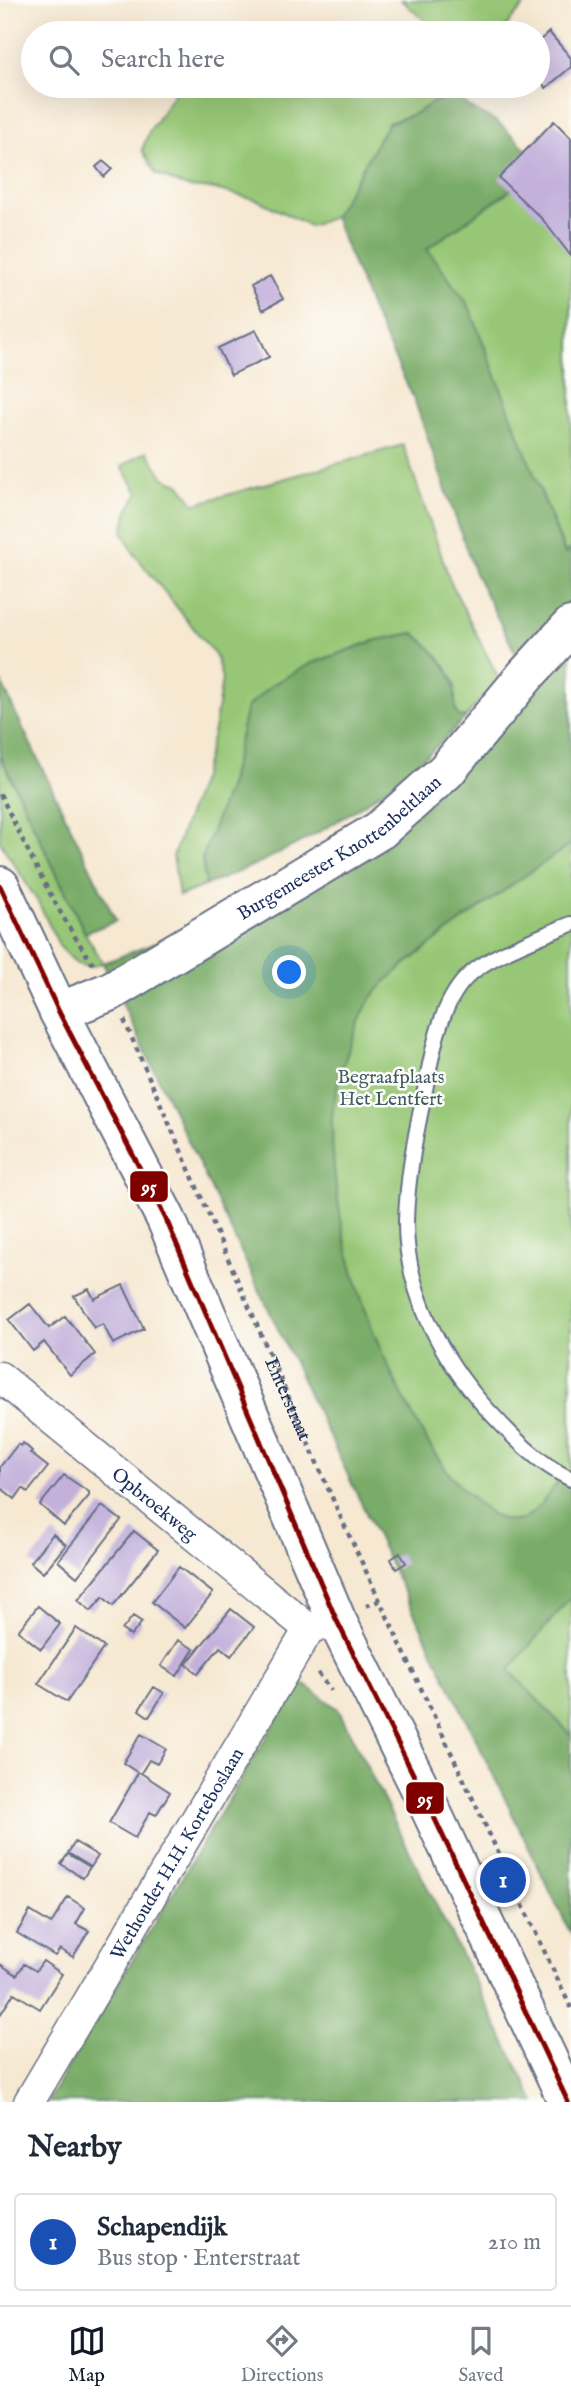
<!DOCTYPE html>
<html lang="en">
<head>
<meta charset="utf-8">
<style>
  body { margin:0; font-family:"IM FELL English",serif; background:#f2f2f3; color:#1f2937 }
  .you { position:absolute; left:290px; top:973px; width:24px; height:24px; margin:-18px; border:5px solid #fff; border-radius:50%; background:#1a73e8; box-shadow:0 0 0 10px #1a73e833 }
  .badge { display:grid; place-items:center; width:46px; height:46px; border-radius:50%; background:#111827; color:#fff; font-size:23px; font-weight:700 }
  .pin { position:absolute; translate:-50% -50%; border:4px solid #fff; box-shadow:0 2px 7px #0006 }
  .list { margin:0; padding:0; list-style:none }
  h2 { display:flex; justify-content:space-between; align-items:center; height:91px; margin:0; padding:0 28px; font-size:30px }
  h2 small { font-size:23px; font-weight:400; color:#747a83 }
  .list li { display:grid; grid-template-columns:46px 1fr auto; gap:21px; align-items:center; box-sizing:border-box; height:98px; margin:0 14px 14px; padding:0 14px; border:2px solid #e0e1e3; border-radius:7px }
  .list b { display:block; font-size:26px; white-space:nowrap }
  .list p { margin:0; font-size:23px; white-space:nowrap; color:#747a83 }
  .list em { font-size:23px; font-style:normal; color:#747a83 }
  .icon { flex:none; width:38px; height:38px; fill:none; stroke:currentColor; stroke-width:2; stroke-linecap:round; stroke-linejoin:round }
  .map { position:relative; flex:none; width:571px; height:2102px; overflow:hidden }
  .search { position:absolute; background:#fff; box-shadow:0 7px 28px #0002; left:21px; right:21px; top:21px; height:77px; display:flex; align-items:center; gap:18px; box-sizing:border-box; padding:0 24px; border-radius:38px; color:#747a83; font-size:26px }
  .sheet { height:203px; background:#fff }
  nav { display:flex; justify-content:space-around; align-items:center; box-sizing:border-box; height:98px; border-top:2px solid #e0e1e3; background:#fff; font-size:19px; color:#747a83 }
  nav a { display:grid; justify-items:center; gap:4px }
  nav .on { color:#111827 }
  .map>svg:first-child { display:block }
</style>
</head>
<body>
<div class="map">
<svg width="571" height="2102" viewBox="0 0 571 2102">
  <rect width="100%" height="100%" fill="#fdfcf7"/>
  <filter id="ink" filterUnits="userSpaceOnUse"><feTurbulence type="fractalNoise" baseFrequency=".0143" numOctaves="2"/><feDisplacementMap in="SourceGraphic" scale="14" xChannelSelector="R" yChannelSelector="G"/><feConvolveMatrix kernelMatrix="1 2 1 2 8 2 1 2 1" color-interpolation-filters="sRGB"/></filter>
  <filter id="wash" filterUnits="userSpaceOnUse"><feTurbulence type="fractalNoise" baseFrequency=".00686" numOctaves="4" result="noise"/><feDisplacementMap in="SourceGraphic" scale="28" xChannelSelector="R" yChannelSelector="G"/><feGaussianBlur stdDeviation="1.57" result="paint"/><feColorMatrix in="noise" values="0 0 0 0 0 0 0 0 0 0 0 0 0 0 0 0 0 1.4 0 .05"/><feComposite in="paint" operator="in"/></filter>
  <g filter="url(#wash)">
    <rect width="100%" height="100%" fill="#f6e8d1"/>
    <path fill="#97c776" stroke="#597b6a" stroke-width="2" d="M401 0H529L500 33H430L428 23Z
      M179 86H459L414 114 388 123 334 217 310 226 258 200 214 189 187 187 156 174 142 150 149 132Z
      M543 167 571 193V548L566 554 536 480 427 249Z
      M403 445 451 583 499 679 466 717H459C452 708 457 696 454 685 449 665 429 645 413 633L377 640 310 664 247 707 230 783 202 859 206 885 179 896 173 856 203 774 215 725 222 679 216 656 135 555 123 533 127 513 138 493 122 466 147 451 164 478 179 484 195 504Z
      M571 699V1884L159 1015Z
      M0 755 85 933 103 963 89 967 77 964 60 947 38 902 0 842Z"/>
    <path fill="#79ac67" stroke="#4a6e62" stroke-width="2" d="M457 89C469 114 473 108 494 120 509 129 530 154 543 167L427 249 469 306 565 554 571 548V598L518 658 475 573 414 399 373 313 334 217 388 123 414 114Z
      M414 633C429 646 449 665 454 685 457 696 452 708 459 717H466C395 793 303 848 206 885L202 859 230 783 247 707 273 684 310 664 377 640Z
      M571 646V844C524 876 478 908 433 943 413 959 389 975 373 996 357 1017 332 1093 332 1121 332 1223 362 1321 410 1410 426 1441 444 1472 470 1496 482 1508 502 1526 520 1520 537 1514 550 1491 561 1478L571 1484V1597L509 1670 571 1735V1934L399 1582 103 963 179 934 323 866Z
      M0 679 15 712 116 921 85 933 0 755Z
      M300 1681 338 1709 535 2102H47Z"/>
    <g id="blocks">
      <path fill="#c3b1db" d="M549 32 571 58V67L546 88 538 77V42Z
        M554 121 571 138V256L543 220 499 178Z
        M103 161 112 169 104 177 96 167Z
        M270 276 283 299 263 310 251 286Z
        M256 330 269 357 231 375 218 348Z
        M123 1285 144 1329 113 1344 103 1324 94 1328 74 1296 89 1289 94 1299Z
        M30 1304 49 1328 65 1316 95 1354 70 1375 44 1342 33 1351 9 1320Z
        M23 1443 32 1451 30 1453 48 1467 28 1492 23 1488 15 1499 0 1487V1467L18 1444 21 1446Z
        M64 1475 89 1492V1496L64 1526 40 1505Z
        M102 1506 121 1520 77 1577 58 1561Z
        M134 1531 158 1550 113 1606 103 1597 91 1611 78 1600Z
        M53 1534 66 1545 43 1573 30 1562Z
        M400 1553 406 1563 396 1569 391 1559Z
        M179 1567 213 1593 185 1628 152 1602Z
        M38 1606 60 1624 41 1649 18 1631Z
        M231 1609 254 1627 231 1656 220 1647 198 1674 186 1664Z
        M133 1616 142 1622 131 1636 122 1630Z
        M76 1628 104 1647 67 1702 38 1684Z
        M178 1640 194 1649 177 1676 161 1666Z
        M154 1687 164 1693 149 1717 139 1710Z
        M141 1734 166 1749 157 1764 149 1760 141 1773 170 1792 156 1815 150 1812 135 1838 109 1823 138 1773 123 1763Z
        M75 1842 98 1856 91 1867 68 1853Z
        M68 1854 90 1867 83 1878 61 1864Z
        M68 1897 85 1908 76 1924 89 1931 73 1957 60 1949 55 1956 17 1933 30 1911 51 1924Z
        M43 1961 62 1974 40 2009 14 1993 0 2015V1964L17 1975 24 1964 36 1971Z"/>
    </g>
  </g>
  <g filter="url(#ink)">
    <use href="#blocks" fill-opacity="0" stroke="#687086" stroke-width="2"/>
    <g fill="none" stroke-linecap="round" stroke-linejoin="round">
      <g stroke="#687086" stroke-width="18">
        <path id="lane" d="M571 924C543 936 487 956 467 977 440 1004 432 1053 425 1090 416 1133 407 1177 406 1221 405 1290 441 1358 486 1408 511 1435 537 1463 571 1479"/>
      </g>
      <g stroke="#687086" stroke-width="33">
        <g id="street">
          <path id="s2" d="M0 1377 309 1629"/>
          <path id="s3" d="M29 2102 309 1629 336 1619"/>
        </g>
      </g>
      <g stroke="#687086" stroke-width="42">
        <g id="secondary">
          <path d="M0 886 59 1012 166 1219 336 1619 426 1800 568 2102"/>
          <path id="s4" d="M59 1012 111 991 380 830 446 771 526 675 571 626"/>
        </g>
      </g>
      <g stroke="#687086" stroke-width="4.5" stroke-dasharray="5 5" stroke-linecap="butt">
        <path d="M0 794C29 852 55 910 93 964"/>
        <path id="s1" d="M124 1020 341 1518 571 2008"/>
        <path d="M366 1606 381 1600"/>
        <path d="M318 1673 331 1691"/>
      </g>
      <use href="#lane" stroke="#fff" stroke-width="14"/>
      <use href="#street" stroke="#fff" stroke-width="30"/>
      <use href="#secondary" stroke="#fff" stroke-width="38"/>
      <g stroke="#fdfcf7" stroke-width="10">
        <path id="bus-1" d="M0 886 59 1012 166 1219 336 1619 426 1800 568 2102"/>
      </g>
      <use href="#bus-1" stroke="#800000" stroke-width="5"/>
    </g>
  </g>
  <g text-anchor="middle" stroke-width="5" stroke-linejoin="round" paint-order="stroke">
    <g font-size="19" fill="#1b2f5e" stroke="#fdfcf7">
      <text dy="7" stroke="none"><textPath href="#s4" startOffset="326">Burgemeester Knottenbeltlaan</textPath></text>
      <text dy="7" stroke="none"><textPath href="#s1" startOffset="413">Enterstraat</textPath></text>
      <text dy="7" stroke="none"><textPath href="#s2" startOffset="200">Opbroekweg</textPath></text>
      <text dy="7" stroke="none"><textPath href="#s3" startOffset="289">Wethouder H.H. Korteboslaan</textPath></text>
    </g>
    <g font-size="19" fill="#405d65" stroke="#fdfcf7">
      <text x="391" y="1083">Begraafplaats<tspan x="391" dy="22">Het Lentfert</tspan></text>
    </g>
  </g>
  <g stroke="#fdfcf7" stroke-width="2.5">
    <rect x="129" y="1170" width="40" height="33" rx="7" fill="#800000"/>
    <rect x="405" y="1781" width="40" height="34" rx="7" fill="#800000"/>
  </g>
  <g font-size="19" text-anchor="middle" font-weight="bold" fill="#fff">
    <text x="149" y="1193">95</text>
    <text x="425" y="1805">95</text>
  </g>
</svg>
<div class="you"></div>
<div class="pin badge" style="left:503px;top:1880px;background:#1a4fb4">1</div>
<div class="search"><svg class="icon" aria-label="search" viewBox="0 0 24 24"><circle cx="10" cy="10" r="6"/><path d="M15 15l6 6"/></svg>Search here</div>
</div>
<section class="sheet">
<h2>Nearby<small></small></h2>
<ul class="list">
<li><span class="badge" style="background:#1a4fb4">1</span><div><b>Schapendijk</b><p>Bus stop · Enterstraat</p></div><em>210 m</em></li>
</ul>
</section>
<nav>
<a class="on"><svg class="icon" aria-label="map" viewBox="0 0 24 24"><path d="M3 6l6-2 6 2 6-2v14l-6 2-6-2-6 2zM9 4v14M15 6v14"/></svg>Map</a>
<a><svg class="icon" aria-label="directions" viewBox="0 0 24 24"><path d="M12 3l9 9-9 9-9-9zM9 14v-3h6M13 9l2 2-2 2"/></svg>Directions</a>
<a><svg class="icon" aria-label="saved" viewBox="0 0 24 24"><path d="M7 4h10v16l-5-4-5 4z"/></svg>Saved</a>
</nav>
</body>
</html>
